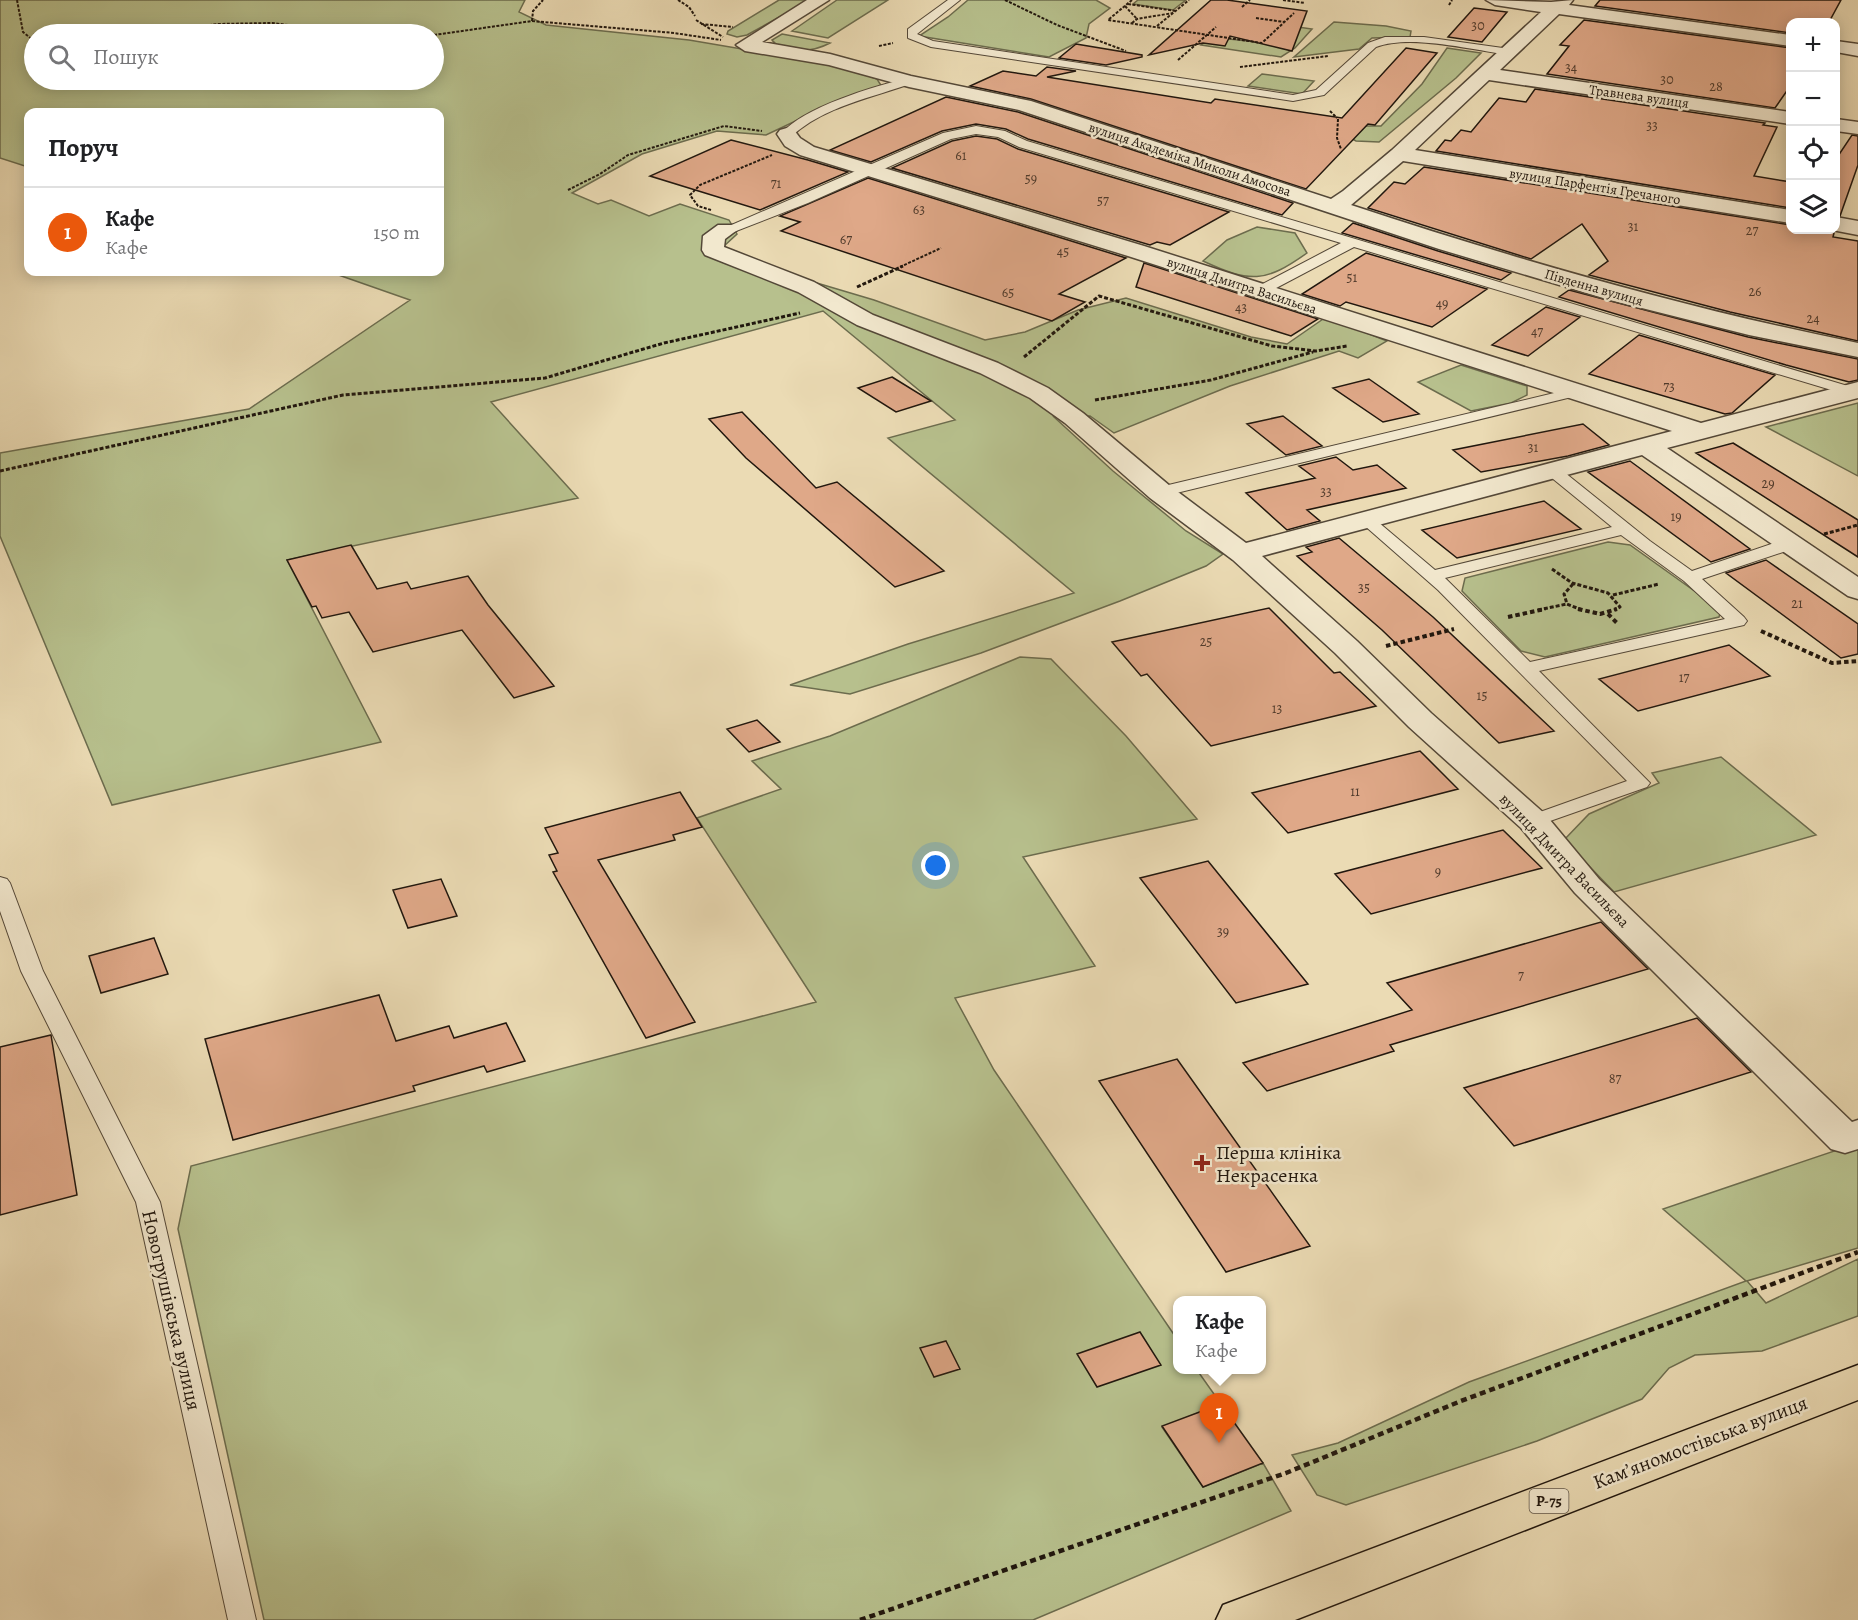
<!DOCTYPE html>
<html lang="uk">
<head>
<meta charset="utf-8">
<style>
  body { margin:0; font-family:Alegreya,serif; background:#f2f2f2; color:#202124 }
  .controls { position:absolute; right:18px; top:18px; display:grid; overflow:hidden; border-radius:12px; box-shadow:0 3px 15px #0003 }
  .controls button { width:54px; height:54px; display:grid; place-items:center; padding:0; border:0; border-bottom:2px solid #e0e0e0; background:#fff; color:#202124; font:30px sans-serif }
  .you { position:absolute; left:936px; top:866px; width:21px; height:21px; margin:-15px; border:4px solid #fff; border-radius:50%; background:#1a73e8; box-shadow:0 0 0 9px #1a73e833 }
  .badge { display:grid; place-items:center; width:39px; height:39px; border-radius:50%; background:#ea580c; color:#fff; font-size:20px; font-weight:700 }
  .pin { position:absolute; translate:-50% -50px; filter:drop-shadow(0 2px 3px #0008) }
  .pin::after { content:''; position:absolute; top:32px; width:21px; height:18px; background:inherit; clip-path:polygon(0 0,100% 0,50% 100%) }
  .popup { position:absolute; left:1173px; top:1296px; width:93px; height:78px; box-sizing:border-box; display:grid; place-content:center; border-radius:12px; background:#fff; filter:drop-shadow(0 2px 4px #0005); font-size:20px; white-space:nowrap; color:#757577 }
  .popup b { font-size:22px; color:#202124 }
  .popup::after { content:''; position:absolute; left:50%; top:100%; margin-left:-12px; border:12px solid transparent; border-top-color:#fff }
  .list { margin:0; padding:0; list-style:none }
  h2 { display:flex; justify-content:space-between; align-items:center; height:78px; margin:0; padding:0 24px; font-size:26px }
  h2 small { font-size:20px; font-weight:400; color:#757577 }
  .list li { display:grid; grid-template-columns:39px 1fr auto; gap:18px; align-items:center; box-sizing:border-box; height:90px; padding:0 24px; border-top:2px solid #e0e0e0 }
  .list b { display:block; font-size:22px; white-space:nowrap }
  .list p { margin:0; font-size:20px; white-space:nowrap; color:#757577 }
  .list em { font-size:20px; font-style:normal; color:#757577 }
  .icon { flex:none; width:33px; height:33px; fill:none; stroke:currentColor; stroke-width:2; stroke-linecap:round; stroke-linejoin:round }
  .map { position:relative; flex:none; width:1858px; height:1620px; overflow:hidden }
  .search { position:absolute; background:#fff; box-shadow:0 3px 15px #0003; left:24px; top:24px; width:420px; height:66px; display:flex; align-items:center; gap:15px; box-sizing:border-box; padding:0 21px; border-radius:33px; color:#757577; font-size:22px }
  .panel { position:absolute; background:#fff; box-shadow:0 3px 15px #0003; left:24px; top:108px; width:420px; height:168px; border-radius:12px }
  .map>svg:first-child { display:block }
</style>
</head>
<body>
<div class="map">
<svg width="1858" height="1620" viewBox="0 0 1858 1620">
  <rect width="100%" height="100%" fill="#ebdbb4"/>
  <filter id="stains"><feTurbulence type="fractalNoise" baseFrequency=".00333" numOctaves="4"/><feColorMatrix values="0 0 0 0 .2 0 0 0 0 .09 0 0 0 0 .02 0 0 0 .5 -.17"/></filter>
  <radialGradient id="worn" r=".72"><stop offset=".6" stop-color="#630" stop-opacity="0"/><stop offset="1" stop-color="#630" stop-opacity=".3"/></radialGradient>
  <path fill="#b7c08d" stroke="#6c6c4e" stroke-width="1.5" fill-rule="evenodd" d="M0 0H525L519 12 546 25 689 40 841 66 877 79 882 87 802 118 766 135 717 131 642 154 572 193 598 204 611 200 649 216 680 204 729 220 737 234 723 247 763 267 874 300 985 340 1025 332 1078 310 1126 298 1251 337 1287 344 1326 317 1387 341 1358 358 1339 351 1230 386 1114 433 1090 416 1054 417 1113 471 1186 531 1223 554 1206 566 1120 601 981 653 850 694 790 685 908 644 1074 593 888 438 955 420 823 311 491 402 578 498 287 560 381 742 112 805 0 536V453L249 409 410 300 330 272H440V112H28V167L0 158ZM34 34H434V80H34Z
    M779 0H810L747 35 737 37 727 34 728 31Z
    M837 0H888L828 38 792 31Z
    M968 0H1096L1110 8 1089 24 1086 38 1049 57 919 36 948 17Z
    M1138 0H1186L1173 10 1133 4Z
    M1334 22 1386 26 1411 31 1410 37 1372 38 1359 49 1294 57Z
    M1284 25 1312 29 1295 48 1281 57 1201 45 1210 37 1266 43Z
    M782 34 830 43C815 51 784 57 772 40Z
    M1447 48 1481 53 1456 78 1379 142 1356 141 1343 134 1352 126H1381L1422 84Z
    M1262 74 1314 81 1302 94 1248 86Z
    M1257 227 1295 233 1307 253C1265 283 1250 283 1203 261L1227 240Z
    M1461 365 1527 386V395L1511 403 1471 411 1418 382Z
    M1858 403V476L1766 427Z
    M1608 542 1630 545 1721 610 1719 617 1545 657 1521 651 1462 591 1465 578Z
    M1020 657 1051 659 1126 736 1197 819 1023 857 1095 966 955 998 994 1070 1177 1339V1370H1197L1221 1404 1162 1427 1203 1487 1263 1463 1291 1511 1033 1620H264L178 1229 191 1166 816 1002 697 818 781 789 752 761 830 736Z
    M1721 757 1816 835 1614 892 1564 840 1589 814 1659 783 1652 773Z
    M1858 1143V1248L1747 1281 1766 1303 1858 1259V1316L1762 1351 1695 1355 1669 1368 1642 1399 1537 1441 1346 1505 1317 1495 1292 1455 1338 1443 1469 1382 1746 1281 1663 1209Z"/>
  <path fill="#dfa888" stroke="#21170e" stroke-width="1.5" d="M1211 0H1227L1307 11 1292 51 1230 36 1225 46 1203 43 1149 55Z
    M1600 0H1841L1829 22H1791V33L1595 6Z
    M1474 8 1507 12 1482 42 1448 37Z
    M1584 20 1791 48V85L1775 108 1547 74 1569 46 1560 45Z
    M1076 44 1142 55V57L1106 65 1059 58Z
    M1406 48 1437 53 1375 125 1368 124 1306 189 1031 99 970 86 1003 71 1036 76 1047 67 1076 71 1047 77 1211 103 1215 99 1342 118Z
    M1535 89 1765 123 1763 125 1777 127 1754 176 1791 182V208L1436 151 1445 140 1451 141 1461 130 1471 132 1499 98 1526 102Z
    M946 97 1018 112 1293 203 1282 215 1028 139 1006 129 976 124 942 131 871 162 830 150Z
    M1852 135 1858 136V165L1840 216 1836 215V159Z
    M976 136 997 139 1018 149 1229 212 1170 245 1157 242 1150 245 892 168 952 141Z
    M731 140 808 160 848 172 760 210 650 176Z
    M1424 167 1791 225V230H1830L1834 233 1833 237 1858 241V341L1730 312 1589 275 1608 261 1582 224 1531 259 1368 208 1394 182 1405 184Z
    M868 178 1126 258 1059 294 1085 302 1052 321 781 231 800 222 780 216Z
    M1353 223 1438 251 1511 273 1501 280 1342 233Z
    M1366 253 1487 289 1432 327 1346 302 1340 306 1302 294Z
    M1144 263 1318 319 1291 336 1136 287Z
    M1569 290 1748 337 1858 359V380L1849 382 1786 365 1559 297Z
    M1546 307 1580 317 1528 356 1492 345Z
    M1639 335 1775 375 1732 413 1725 414 1589 374Z
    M892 377 931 401 896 412 858 388Z
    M1369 379 1419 414 1383 422 1333 388Z
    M742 412 816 488 837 482 944 571 895 587 746 458 709 419Z
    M1283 416 1322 446 1286 455 1247 424Z
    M1583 424 1609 445 1568 456 1481 472 1453 450Z
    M1733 443 1858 520V557L1696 453Z
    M1336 457 1353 470 1377 465 1406 488 1307 510 1320 521 1287 530 1246 493 1315 478 1299 466Z
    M1630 461 1750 549 1711 562 1588 472Z
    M1544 501 1581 529 1457 558 1422 530Z
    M1339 538 1433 617 1554 731 1499 743 1382 630 1297 556 1312 552 1306 547Z
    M351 545 377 589 407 582 411 589 468 576 488 605 554 686 514 698 462 630 373 652 349 612 322 618 316 606 312 607 287 560Z
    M1766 560 1858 624V654L1841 658 1726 573Z
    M1269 608 1334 673 1340 672 1376 706 1211 746 1147 674 1141 676 1112 642Z
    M1729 645 1770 676 1638 711 1599 679Z
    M757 720 780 742 749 752 727 729Z
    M1420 751 1458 789 1288 833 1252 793Z
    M680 792 702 827 673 835 675 840 598 860 695 1022 646 1038 553 872 557 871 549 855 558 853 545 828Z
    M1503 830 1542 868 1371 914 1335 874Z
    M1208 861 1308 984 1236 1003 1140 878Z
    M441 879 457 916 408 928 393 890Z
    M1601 922 1648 969 1390 1045 1394 1051 1267 1091 1243 1063 1412 1010 1387 983Z
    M154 938 168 974 101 993 89 956Z
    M379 995 396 1041 449 1026 454 1038 506 1023 525 1061 487 1072 484 1066 413 1086 415 1091 233 1140 205 1039Z
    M1697 1018 1751 1072 1514 1146 1464 1088Z
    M51 1035 77 1195 0 1215V1047Z
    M1177 1059 1310 1246 1226 1272 1099 1081Z
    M1140 1332 1161 1365 1097 1387 1077 1354Z
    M946 1341 960 1369 934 1377 920 1348Z
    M1221 1404 1263 1463 1203 1487 1162 1426Z"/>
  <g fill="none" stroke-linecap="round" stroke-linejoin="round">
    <g stroke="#544838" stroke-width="2">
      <path id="service" d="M948 0H960L917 34 933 41 1293 95 1316 90 1368 43 1385 37H1424L1510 49 1515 52 1510 55C1472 50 1411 34 1376 47L1324 95 1293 101 931 47 908 38V29Z
        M909 78 915 81 913 83C874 97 822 107 791 137L781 134C803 107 875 86 909 78Z
        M976 126 1005 131 1027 141 1858 389V395H1848L1354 247 1265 294H1255V288L1341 243 1019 147 998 137 976 134 951 139 808 203 731 233H721L720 230 943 133Z
        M1575 388 1582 392 1580 395 1160 497 1152 492 1160 487Z
        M1553 466 1559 468 1650 541 1692 571 1783 540H1795L1797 544 1795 548 1702 579 1744 617 1747 621 1744 625 1539 671 1650 783 1647 787 1533 827 1523 821 1526 817 1627 781 1438 590 1357 519 1359 516H1371L1435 570 1612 527 1547 474 1545 471ZM1621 535 1684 581 1725 619 1530 662 1445 578Z
        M0 877 7 879 10 883 43 971 160 1202 256 1620H228L136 1202 21 971 0 911Z"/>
    </g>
    <g stroke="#544838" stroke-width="3">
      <path id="minor" d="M807 0H829L762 42 830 54 911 76 1031 101 1331 199 1343 191 1392 150 1541 12 1495 5 1486 0 1551 2 1573 0 1569 5 1790 35V46L1559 14 1500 70 1790 112V124L1489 80 1415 150 1790 210V223L1403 161 1351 205C1518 260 1685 308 1858 343V357L1749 335 1610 300 1439 249 1019 110 909 87 829 65 745 51 736 45Z
        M1836 41 1858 44V56L1836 52Z
        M1836 119 1858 122V134L1836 131Z
        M787 128 794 130 800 138 814 147 1144 246 1701 423 1858 382V398L1667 448 1858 577V599L1848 596 1642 455 1262 556 1357 641 1431 713 1545 814 1599 879 1852 1122 1858 1120V1149L1845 1153 1831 1149 1575 893 1521 828 1409 727 1335 653 1233 560 1150 498 1065 423 1030 398 980 373 857 325 798 292 705 255 702 250 703 236 718 225H734L737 230 725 239 724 247 814 282 873 315 998 363 1048 388 1083 413 1170 486 1246 543 1672 431 1128 256 800 155 785 146 777 134 780 130Z
        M1836 217 1858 221V235L1832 230H1836Z"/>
    </g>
    <g stroke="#21170e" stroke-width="3">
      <path id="primary" d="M1858 1365V1400L1295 1620H1216L1223 1605Z"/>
    </g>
    <path stroke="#21170e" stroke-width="2" stroke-dasharray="3 1.5" stroke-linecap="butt" d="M17 0 23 32 34 41
      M678 0 689 7 695 16
      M1005 0 1057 25 1126 51
      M1132 0 1108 20 1262 43 1294 13
      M1283 0 1305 3
      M1128 4 1176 11
      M1449 5 1452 0
      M1125 6 1137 19
      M1242 7 1250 0
      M1256 18 1284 22
      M696 20 723 37
      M532 21 533 11 543 0
      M1132 23 1137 19 1173 13
      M701 24 733 27
      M1157 26 1189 0
      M142 34 218 24 272 23 360 34
      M434 35 532 21 674 33 721 40
      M879 46 893 43
      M1178 60 1216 27
      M1240 67 1328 56
      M1330 111 1337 118
      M1338 119 1337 138 1341 149
      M568 190 600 174 628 155 724 126 762 131
      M711 210 698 206 690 195 700 185 772 155
      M900 267 941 248"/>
    <path stroke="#21170e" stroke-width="3" stroke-dasharray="4 2" stroke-linecap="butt" d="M857 287 903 266
      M1024 357 1099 296 1272 346 1316 351 1347 346
      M1095 400 1211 380 1313 352
      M0 471 343 395 545 378 664 343 800 313
      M1824 534 1858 525
      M1552 569 1572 583 1608 593 1620 607 1614 610
      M1573 584 1564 594 1567 604 1582 610
      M1613 595 1659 584
      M1538 610 1567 604"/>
    <path stroke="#21170e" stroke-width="4" stroke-dasharray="4.5 3" stroke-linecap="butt" d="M1578 609 1600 614 1617 609
      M1608 614 1618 624
      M1508 617 1545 609
      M1761 631 1832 663 1858 661
      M1386 646 1454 629"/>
    <path stroke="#21170e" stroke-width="4.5" stroke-dasharray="6 4" stroke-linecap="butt" d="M860 1620 1286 1473 1461 1401 1858 1252"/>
    <use href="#service" fill="#f2e8ce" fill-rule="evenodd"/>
    <use href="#minor" fill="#f2e8ce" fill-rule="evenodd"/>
    <use href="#primary" fill="#ebdbb4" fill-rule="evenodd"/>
  </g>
  <path fill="#8f2418" stroke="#f2e8ce" stroke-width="2" d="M1199 1154h6v6h6v6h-6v6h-6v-6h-6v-6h6z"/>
  <g text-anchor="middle" stroke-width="5" stroke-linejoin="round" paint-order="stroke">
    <g font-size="14" fill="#503b2c">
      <text x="1478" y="30">30</text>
      <text x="1571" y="72">34</text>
      <text x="1667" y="84">30</text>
      <text x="1716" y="91">28</text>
      <text x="1652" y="130">33</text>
      <text x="961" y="160">61</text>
      <text x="1031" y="183">59</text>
      <text x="776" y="188">71</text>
      <text x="1103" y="205">57</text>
      <text x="919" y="214">63</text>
      <text x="1633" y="231">31</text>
      <text x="1752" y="235">27</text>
      <text x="846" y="244">67</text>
      <text x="1063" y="256">45</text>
      <text x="1352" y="282">51</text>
      <text x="1755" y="296">26</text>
      <text x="1008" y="297">65</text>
      <text x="1442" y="308">49</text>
      <text x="1241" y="312">43</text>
      <text x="1813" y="323">24</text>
      <text x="1537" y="336">47</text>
      <text x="1669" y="391">73</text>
      <text x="1533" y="452">31</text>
      <text x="1768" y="488">29</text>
      <text x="1326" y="496">33</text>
      <text x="1676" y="521">19</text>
      <text x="1364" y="592">35</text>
      <text x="1797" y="608">21</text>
      <text x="1206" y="646">25</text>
      <text x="1684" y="682">17</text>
      <text x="1482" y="700">15</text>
      <text x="1277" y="713">13</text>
      <text x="1355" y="796">11</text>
      <text x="1438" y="876">9</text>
      <text x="1223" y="936">39</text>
      <text x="1521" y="980">7</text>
      <text x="1615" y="1083">87</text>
    </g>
    <g font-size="14" fill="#21170e" stroke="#f2e8ce">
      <text transform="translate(1639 96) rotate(8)" y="5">Травнева вулиця</text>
      <text transform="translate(1190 159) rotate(18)" y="5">вулиця Академіка Миколи Амосова</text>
      <text transform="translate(1595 186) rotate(9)" y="5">вулиця Парфентія Гречаного</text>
      <text transform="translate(1242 285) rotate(18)" y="5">вулиця Дмитра Васильєва</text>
      <text transform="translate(1594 287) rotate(16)" y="5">Південна вулиця</text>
    </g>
    <rect fill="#f2e8ce" stroke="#605648" stroke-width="1.5" x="1529.5" y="1489" width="39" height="24" rx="4.5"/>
    <g font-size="15" font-weight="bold" fill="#21170e">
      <text x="1549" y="1506">Р-75</text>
    </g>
    <g font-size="16" fill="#21170e" stroke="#f2e8ce">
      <text transform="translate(1565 860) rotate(46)" y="6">вулиця Дмитра Васильєва</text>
    </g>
    <g font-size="20" fill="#21170e" stroke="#f2e8ce" text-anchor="start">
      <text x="1216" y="1159">Перша клініка<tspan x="1216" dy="23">Некрасенка</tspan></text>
    </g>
    <g font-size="20" fill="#21170e" stroke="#f2e8ce">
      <text transform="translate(172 1310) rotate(77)" y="7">Новогрушівська вулиця</text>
      <text transform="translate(1700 1442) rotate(-21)" y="7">Камʼяномостівська вулиця</text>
    </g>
  </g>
  <rect width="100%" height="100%" filter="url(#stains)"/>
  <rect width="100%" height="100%" fill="url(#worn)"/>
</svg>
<div class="controls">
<button>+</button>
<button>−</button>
<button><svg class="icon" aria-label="locate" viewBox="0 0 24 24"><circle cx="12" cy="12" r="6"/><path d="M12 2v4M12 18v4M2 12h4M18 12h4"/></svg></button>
<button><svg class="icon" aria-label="layers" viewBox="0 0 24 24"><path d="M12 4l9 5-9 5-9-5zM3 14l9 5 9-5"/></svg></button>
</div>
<div class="you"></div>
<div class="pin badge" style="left:1219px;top:1443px">1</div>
<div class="popup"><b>Кафе</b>Кафе</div>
<div class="search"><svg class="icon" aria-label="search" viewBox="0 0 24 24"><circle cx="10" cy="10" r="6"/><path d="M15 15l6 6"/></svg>Пошук</div>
<section class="panel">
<h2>Поруч<small></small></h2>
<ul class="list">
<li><span class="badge">1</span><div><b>Кафе</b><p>Кафе</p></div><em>150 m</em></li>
</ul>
</section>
</div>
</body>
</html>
